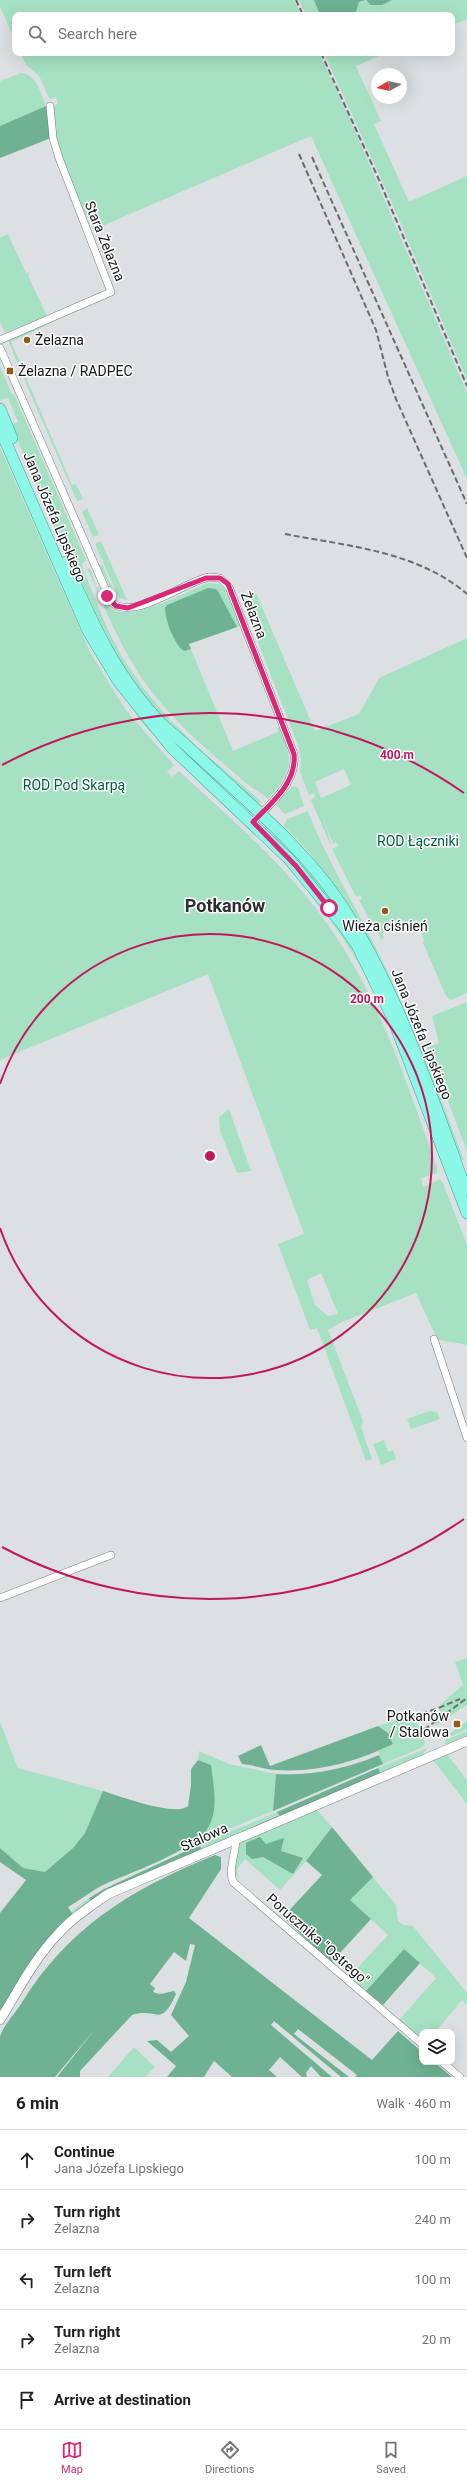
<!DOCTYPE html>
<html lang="en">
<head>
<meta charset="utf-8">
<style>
  body { margin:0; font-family:Roboto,sans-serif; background:#f2f2f2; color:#202124 }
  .controls { position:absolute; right:12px; bottom:12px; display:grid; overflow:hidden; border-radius:8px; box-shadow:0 4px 16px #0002 }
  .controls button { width:36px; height:36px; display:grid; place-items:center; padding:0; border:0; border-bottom:1px solid #e0e0e0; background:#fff; color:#202124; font:20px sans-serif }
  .compass { position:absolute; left:371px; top:68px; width:36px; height:36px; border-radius:50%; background:#fff; box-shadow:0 4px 16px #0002; rotate:261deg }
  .stop { position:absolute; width:12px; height:12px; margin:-9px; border:3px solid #db2777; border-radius:50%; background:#fff }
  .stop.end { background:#db2777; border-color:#fff; box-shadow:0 1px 4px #0008 }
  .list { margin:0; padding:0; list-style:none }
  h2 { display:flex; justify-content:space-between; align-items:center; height:52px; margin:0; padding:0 16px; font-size:17px }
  h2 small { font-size:13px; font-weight:400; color:#757577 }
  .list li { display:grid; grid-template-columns:26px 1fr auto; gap:12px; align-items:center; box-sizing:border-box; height:60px; padding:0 16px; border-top:1px solid #e0e0e0 }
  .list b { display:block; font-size:15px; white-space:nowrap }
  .list p { margin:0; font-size:13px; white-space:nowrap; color:#757577 }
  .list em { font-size:13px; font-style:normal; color:#757577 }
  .icon { flex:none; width:22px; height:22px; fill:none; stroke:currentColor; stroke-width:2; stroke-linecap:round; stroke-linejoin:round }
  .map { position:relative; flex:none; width:467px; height:2077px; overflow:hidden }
  .search { position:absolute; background:#fff; box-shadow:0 4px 16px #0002; left:12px; right:12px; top:12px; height:44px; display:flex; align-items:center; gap:10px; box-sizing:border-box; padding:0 14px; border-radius:8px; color:#757577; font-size:15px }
  .sheet { height:352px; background:#fff }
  nav { display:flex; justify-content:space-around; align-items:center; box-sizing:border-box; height:56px; border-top:1px solid #e0e0e0; background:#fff; font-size:11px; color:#757577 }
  nav a { display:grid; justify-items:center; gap:2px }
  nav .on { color:#db2777 }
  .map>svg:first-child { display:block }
</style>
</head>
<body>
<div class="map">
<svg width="467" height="2077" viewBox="0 0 467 2077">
  <rect width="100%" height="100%" fill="#dde0e2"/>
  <path fill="#a6e1c4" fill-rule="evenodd" d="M0 0H294L301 15H15V40L0 7Z
    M299 0H314L320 15H306Z
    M366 0 371 5 392 0H467V19L452 25V15H355L359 2Z
    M21 53H319L350 119 467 393V479L311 136 95 229C92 221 88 218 84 211 66 184 55 140 52 108L58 103 56 97 51 99 49 98 39 76 26 65Z
    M324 53H386L356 66 381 121 374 124 409 202 467 176V380L392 203Z
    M21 73C38 75 40 92 46 106L0 126V81Z
    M8 234 26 273 29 272V278L47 316 5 333 0 322V238Z
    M56 321 11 342 20 362H17L8 340Z
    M0 366 12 395 14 394 86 560 82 564 83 569 108 630 122 657 144 689 170 720 200 749 262 802 257 803 161 717 117 660 82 591 11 425 18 422 8 398 0 400Z
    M22 368 72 485 76 484 83 499 77 501 20 370Z
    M0 447 90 652 125 709 174 765 167 772 172 777 179 771C231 819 287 866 328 925 380 998 407 1084 437 1167V1173L421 1178 423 1187 440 1179 443 1183 467 1245V1346C458 1341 447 1343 437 1339L416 1293 342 1322 328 1330 363 1421 361 1427 372 1459 366 1461 317 1328 310 1330 278 1244 304 1234 208 974 0 1060ZM321 1273 338 1314 328 1316 315 1305 307 1280Z
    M87 508 99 535 93 537 82 512Z
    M101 541 127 600 119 598 95 544Z
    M98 564 103 566 117 600Z
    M90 568C94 580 98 597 108 606 128 626 185 592 207 583L219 584 224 588 240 626 189 644 233 751 278 732 277 728 280 727C293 761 294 771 268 799 262 793 253 789 246 783 215 757 182 729 156 697 125 659 107 614 88 570Z
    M256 593 315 731 359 714 379 678 467 638V993L451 1000 446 996 423 943 424 940 417 920 382 933 384 938 381 940 377 927 374 928 359 900 362 899 360 895 356 897 332 849 338 846 336 842 333 844 322 815 331 843 330 844 311 800 315 797 314 793 309 795 300 772 301 759 298 745 242 601ZM344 769 351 785 321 798 315 782Z
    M104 667 178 760V762L142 723Z
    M293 786 298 788 304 806 285 814 275 804Z
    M308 811C326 859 352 899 374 944 409 1014 437 1087 464 1160L460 1159 321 870 309 852 284 826 287 819Z
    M275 836 328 891 345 919 273 838Z
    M269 842 342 928 374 983 444 1165 443 1167C421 1111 404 1052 377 998 349 940 311 890 266 844Z
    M467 1002V1151L427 1047 439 1043 432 1016Z
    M229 1109 251 1171 237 1173 220 1131 219 1117Z
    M430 1411 437 1412 440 1419 411 1429 407 1419Z
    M384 1440 388 1452 393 1450 396 1459 381 1465 373 1444Z
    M467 1658V1705L435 1726 441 1704 463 1685 455 1662Z
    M414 1714 425 1743 423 1747 383 1764 378 1751 393 1744 388 1733 378 1726Z
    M467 1721V1729L452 1736 449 1734Z
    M0 1722 18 1768 103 1791 85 1833 73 1848 45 1872 23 1868 0 1848Z
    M467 1731V1737L449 1745 445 1744 446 1737 448 1739Z
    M427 1748 421 1757 381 1774 378 1768Z
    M199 1751 229 1764 276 1774 273 1811 190 1845 204 1834 211 1765 198 1760Z
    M447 1754 467 1780V1804L433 1760Z
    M317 1810 332 1827 306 1861 280 1890 245 1859 237 1869 239 1878C228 1868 241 1856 239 1842Z
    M277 1812 280 1816 202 1849 199 1845Z
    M373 1877 396 1905 398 1921 403 1925 413 1926 467 1993V2005L462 2000 435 2032H422V2040L399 2020 436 1978 404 1949 366 1991 349 1977 388 1935 350 1900Z
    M89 1898 91 1901 73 1915 71 1912Z
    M134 2047 155 2067 145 2077H108Z"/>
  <path fill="#6eb293" d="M314 0H392L382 5H371L366 0 359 2 355 15H320Z
    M46 106 51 138 0 158V126Z
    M208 588 216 589 219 593 237 627 189 644 191 649 184 651C174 644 165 620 165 608L167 605Z
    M378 1726 388 1733 393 1744C355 1762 318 1773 276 1770 264 1769 254 1765 242 1764L238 1756 261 1745 270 1766Z
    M379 1755 383 1764 273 1811 276 1774C312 1776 346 1769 379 1755Z
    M198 1760 211 1765C213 1784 219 1808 209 1826 196 1851 128 1873 101 1886 90 1892 79 1901 68 1907L73 1915 0 2011V1913L26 1880 0 1862V1848L23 1868 45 1872 73 1848 85 1833 103 1791C120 1796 174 1817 188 1806L191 1785V1769Z
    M378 1768 381 1774 280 1816 277 1812Z
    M332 1827 373 1877 350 1900 371 1919 331 1963 283 1917 322 1875 306 1861Z
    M260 1837 266 1844 284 1838 281 1851 303 1858 293 1874 263 1857 252 1859 246 1854V1843Z
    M199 1845 202 1849 106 1891 91 1901 89 1898 104 1889Z
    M215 1855 221 1857V1869L189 1918 372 2060 398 2031 422 2052V2062H434L452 2077H355L357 2075 298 2029 294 2034 349 2077H341L274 2021 271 2025 332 2077H321L311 2066 306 2073 307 2077H302L280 2057 269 2070 277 2077H232L214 2061 204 2077H167L176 2066 147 2041 157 2040 171 2052 189 2036 171 2015 186 1982 195 1945 190 1944 186 1961 174 1952 150 1984 155 1988 153 1992C162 1996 166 1992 174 1991L176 1994C160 2029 158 2007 132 2015L80 2071V2077H57L96 2028 55 2077H0C0 2065 0 2049 0 2037 3 2026 15 2013 21 2004 68 1927 133 1888 215 1855Z
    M404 1949 420 1963 383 2005 366 1991Z"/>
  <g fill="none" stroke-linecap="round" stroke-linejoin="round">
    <g stroke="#797b7d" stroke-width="8">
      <path id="minor" d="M0 340 111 292 59 158 53 138 50 106
        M0 348 111 602C134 622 183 582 209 577L220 578 229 587 294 754C297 783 271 803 253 822
        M434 1339 467 1438
        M0 1598 111 1555
        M236 1838C236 1854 228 1868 233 1882L422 2044
        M442 2062 460 2077"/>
    </g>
    <g stroke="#797b7d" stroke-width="10">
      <path id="tertiary" d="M0 2020C18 1991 34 1959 58 1934 72 1918 91 1906 108 1894L467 1741"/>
    </g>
    <g stroke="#33a795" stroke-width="12">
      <path id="primary" d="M0 409 12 438
        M0 429 88 631 118 681 172 748 289 859 342 924 357 945 393 1019 467 1213
        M66 562C91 621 118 681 165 727 189 747 212 769 235 790 271 823 308 857 336 897 397 986 429 1090 466 1190"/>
    </g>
    <use href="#minor" stroke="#fff" stroke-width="7"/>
    <use href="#tertiary" stroke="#fff" stroke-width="9"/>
    <use href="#primary" stroke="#8ef8e8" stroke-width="11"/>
    <path stroke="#696b6c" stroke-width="2" stroke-dasharray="6 3" stroke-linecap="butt" d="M296 0 303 15
      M321 53 380 182 467 386
      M299 154 376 330 388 377 396 399 467 558
      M312 157 467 504
      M285 534C347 546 417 551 467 594
      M413 1716 436 1709 460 1699
      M417 1735 467 1698"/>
  </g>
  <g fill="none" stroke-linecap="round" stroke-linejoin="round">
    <path stroke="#db2777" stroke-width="5" d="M107 596 116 606 128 608 206 578H220L228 584 294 754C297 783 271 803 253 822L296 866 329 908"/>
  </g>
  <g fill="none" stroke="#c2185b" stroke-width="2">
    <path d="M0 1084A222 222 0 1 1 0 1228"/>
    <path d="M464 1519A443 443 0 0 1 2 1547M2 765A443 443 0 0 1 464 793"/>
  </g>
  <g fill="#925a14" stroke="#fff" stroke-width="1.5">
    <circle cx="27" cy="340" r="4"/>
    <rect x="6" y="367" width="8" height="8" rx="2"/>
    <circle cx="385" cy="911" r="4"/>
    <rect x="453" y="1720" width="8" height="8" rx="2"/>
  </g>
  <g text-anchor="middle" stroke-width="3" stroke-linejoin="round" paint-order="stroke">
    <g font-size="14" fill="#161718" stroke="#fff">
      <text transform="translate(105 241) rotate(68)" y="5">Stara Żelazna</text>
      <text transform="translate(55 517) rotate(67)" y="5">Jana Józefa Lipskiego</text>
      <text transform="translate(254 615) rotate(69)" y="5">Żelazna</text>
      <text transform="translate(422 1034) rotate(68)" y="5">Jana Józefa Lipskiego</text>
      <text transform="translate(204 1837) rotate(-24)" y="5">Stalowa</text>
      <text transform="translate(318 1939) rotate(41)" y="5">Porucznika "Ostrego"</text>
    </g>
    <g font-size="14" fill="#161718" stroke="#fff" text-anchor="start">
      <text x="35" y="345">Żelazna</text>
      <text x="18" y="376">Żelazna / RADPEC</text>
      <text x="385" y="931" text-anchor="middle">Wieża ciśnień</text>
      <text x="449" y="1721" text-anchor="end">Potkanów<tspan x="449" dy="16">/ Stalowa</tspan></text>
    </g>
    <g font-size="14" fill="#005d40" stroke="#fff">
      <text x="74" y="790">ROD Pod Skarpą</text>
      <text x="418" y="846">ROD Łączniki</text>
    </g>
    <g font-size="18" font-weight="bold" fill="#2c2e30" stroke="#fff">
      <text x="225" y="912">Potkanów</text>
    </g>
  </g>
  <circle cx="210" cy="1156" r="6" fill="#c2185b" stroke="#fff" stroke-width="2"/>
  <g font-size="12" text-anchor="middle" font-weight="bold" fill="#c2185b" stroke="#fff" stroke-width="3" stroke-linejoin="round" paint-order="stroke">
    <text x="397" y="759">400 m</text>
    <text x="367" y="1003">200 m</text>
  </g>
</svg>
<div class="controls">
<button><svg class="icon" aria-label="layers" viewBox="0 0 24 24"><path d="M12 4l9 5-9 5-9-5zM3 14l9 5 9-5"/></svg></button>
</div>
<svg class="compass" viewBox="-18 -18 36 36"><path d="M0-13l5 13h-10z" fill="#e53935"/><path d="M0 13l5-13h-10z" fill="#757577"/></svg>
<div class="stop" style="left:329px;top:908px"></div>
<div class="stop end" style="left:107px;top:596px"></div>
<div class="search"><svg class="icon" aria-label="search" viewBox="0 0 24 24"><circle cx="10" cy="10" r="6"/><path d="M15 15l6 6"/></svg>Search here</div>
</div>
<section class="sheet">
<h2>6 min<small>Walk · 460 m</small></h2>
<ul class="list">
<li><svg class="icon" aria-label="ahead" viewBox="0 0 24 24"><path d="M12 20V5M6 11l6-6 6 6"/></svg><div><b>Continue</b><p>Jana Józefa Lipskiego</p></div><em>100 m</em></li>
<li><svg class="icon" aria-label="right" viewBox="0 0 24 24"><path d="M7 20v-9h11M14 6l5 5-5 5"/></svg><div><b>Turn right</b><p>Żelazna</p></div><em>240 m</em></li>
<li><svg class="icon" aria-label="left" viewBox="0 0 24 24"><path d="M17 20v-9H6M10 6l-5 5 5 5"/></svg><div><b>Turn left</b><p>Żelazna</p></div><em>100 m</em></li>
<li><svg class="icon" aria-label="right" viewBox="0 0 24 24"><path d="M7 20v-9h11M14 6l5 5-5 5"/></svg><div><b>Turn right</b><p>Żelazna</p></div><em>20 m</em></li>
<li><svg class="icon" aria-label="arrive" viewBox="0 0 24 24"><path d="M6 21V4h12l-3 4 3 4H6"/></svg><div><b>Arrive at destination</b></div></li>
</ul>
</section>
<nav>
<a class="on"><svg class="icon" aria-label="map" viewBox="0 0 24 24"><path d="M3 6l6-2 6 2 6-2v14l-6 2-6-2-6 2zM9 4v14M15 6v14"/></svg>Map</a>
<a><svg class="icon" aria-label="directions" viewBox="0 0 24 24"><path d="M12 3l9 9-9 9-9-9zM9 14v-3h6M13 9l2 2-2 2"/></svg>Directions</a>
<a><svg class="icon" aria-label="saved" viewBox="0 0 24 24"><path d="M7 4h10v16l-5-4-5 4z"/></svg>Saved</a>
</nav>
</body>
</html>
